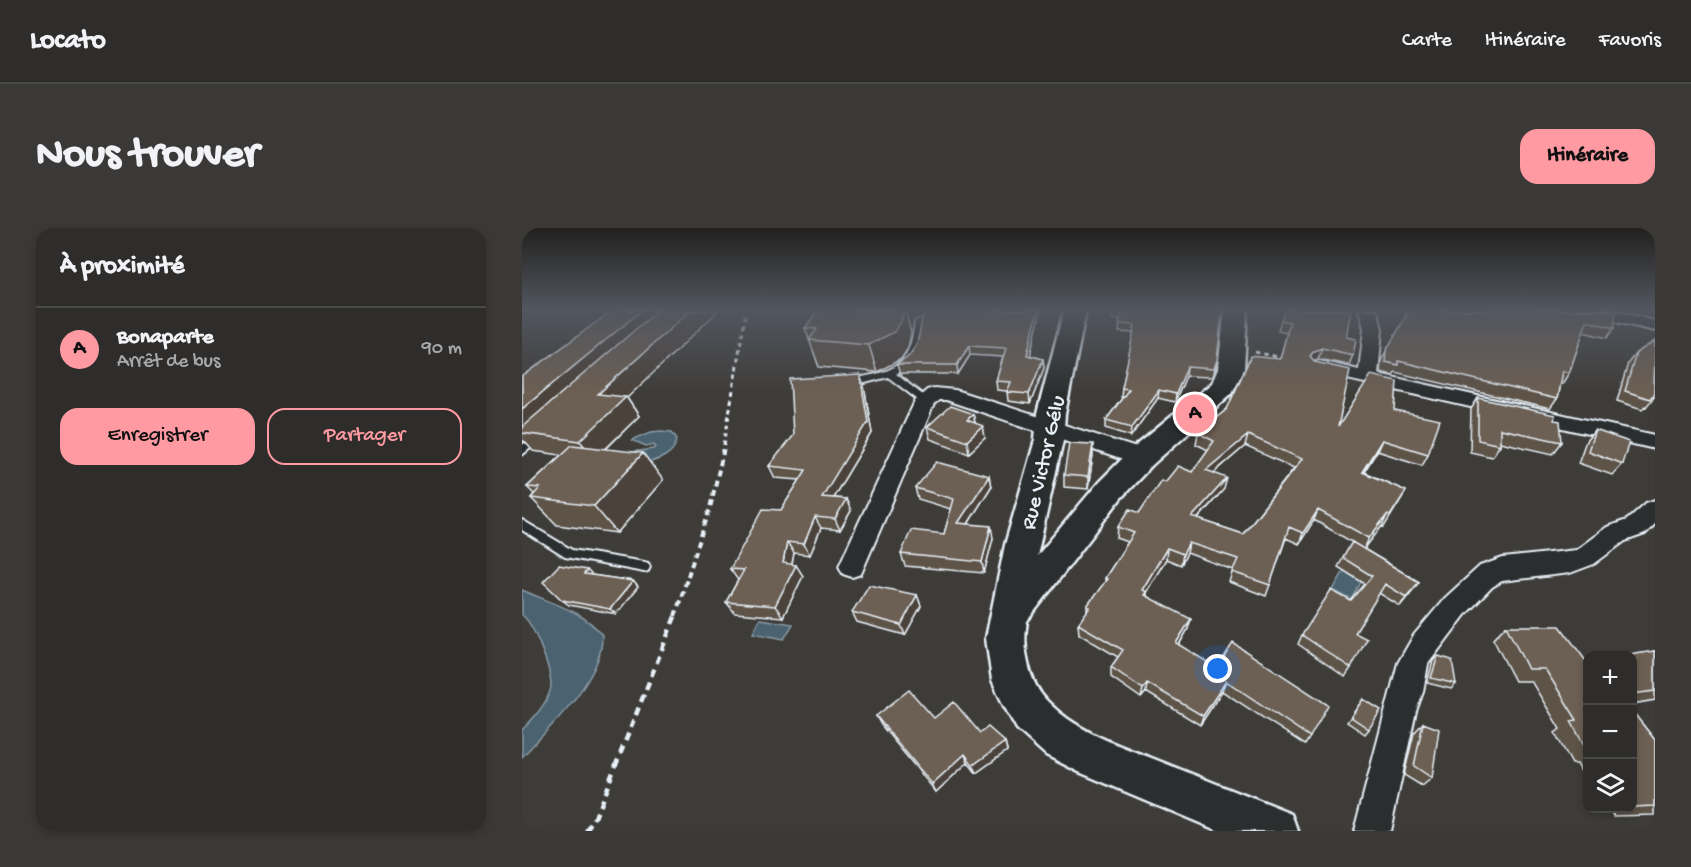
<!DOCTYPE html>
<html lang="fr">
<head>
<meta charset="utf-8">
<style>
  body { margin:0; font-family:"Gochi Hand",sans-serif; background:#3a3937; color:#f1f3f6 }
  .controls { position:absolute; right:18px; bottom:18px; display:grid; overflow:hidden; border-radius:12px; box-shadow:0 3px 9px #0003 }
  .controls button { width:54px; height:54px; display:grid; place-items:center; padding:0; border:0; border-bottom:2px solid #494947; background:#2e2d2b; color:#f1f3f6; font:30px sans-serif }
  .you { position:absolute; left:696px; top:441px; width:21px; height:21px; margin:-15px; border:4px solid #fff; border-radius:50%; background:#1a73e8; box-shadow:0 0 0 9px #1a73e833 }
  .badge { display:grid; place-items:center; width:39px; height:39px; border-radius:50%; background:#ff9aa2; color:#111; font-size:20px; font-weight:700 }
  .pin { position:absolute; translate:-50% -50%; border:3px solid #fff; box-shadow:0 2px 6px #0006 }
  .list { margin:0; padding:0; list-style:none }
  h2 { display:flex; justify-content:space-between; align-items:center; height:78px; margin:0; padding:0 24px; font-size:26px }
  h2 small { font-size:20px; font-weight:400; color:#a7a8a9 }
  .list li { display:grid; grid-template-columns:39px 1fr auto; gap:18px; align-items:center; box-sizing:border-box; height:84px; padding:0 24px; border-top:2px solid #494947 }
  .list b { display:block; font-size:22px; white-space:nowrap }
  .list p { margin:0; font-size:20px; white-space:nowrap; color:#a7a8a9 }
  .list em { font-size:20px; font-style:normal; color:#a7a8a9 }
  .actions { display:flex; gap:12px; padding:18px 24px }
  .actions a { flex:1; padding:14px 0; border:2px solid #ff9aa2; border-radius:18px; text-align:center; font-size:21px; color:#ff9aa2 }
  .actions .main { background:#ff9aa2; color:#111 }
  .icon { flex:none; width:33px; height:33px; fill:none; stroke:currentColor; stroke-width:2; stroke-linecap:round; stroke-linejoin:round }
  .map { position:relative; flex:none; width:1133px; height:603px; overflow:hidden; border-radius:18px }
  header { display:flex; align-items:center; gap:36px; box-sizing:border-box; height:84px; padding:0 30px; background:#2e2d2b; border-bottom:2px solid #494947 }
  header strong { font-size:28px }
  nav { display:flex; gap:33px; margin-inline-start:auto; font-size:21px }
  .intro { display:flex; align-items:center; justify-content:space-between; box-sizing:border-box; height:144px; padding:0 36px }
  h1 { margin:0; font-size:42px }
  .button { padding:15px 27px; border-radius:18px; background:#ff9aa2; color:#111; font-size:21px; font-weight:700 }
  main { display:flex; gap:36px; padding:0 36px }
  aside { flex:1; background:#2e2d2b; border-radius:18px; box-shadow:0 3px 9px #0003 }
  .map>svg:first-child { display:block }
</style>
</head>
<body>
<header>
<strong>Locato</strong>
<nav><a>Carte</a><a>Itinéraire</a><a>Favoris</a></nav>
</header>
<div class="intro"><h1>Nous trouver</h1><a class="button">Itinéraire</a></div>
<main>
<aside>
<h2>À proximité<small></small></h2>
<ul class="list">
<li><span class="badge">A</span><div><b>Bonaparte</b><p>Arrêt de bus</p></div><em>90 m</em></li>
</ul>
<div class="actions"><a class="main">Enregistrer</a><a>Partager</a></div>
</aside>
<div class="map">
<svg width="1133" height="603" viewBox="0 0 1133 603">
  <rect width="100%" height="100%" fill="#3e3c39"/>
  <filter id="ink" filterUnits="userSpaceOnUse"><feTurbulence type="fractalNoise" baseFrequency=".0167" numOctaves="2"/><feDisplacementMap in="SourceGraphic" scale="12" xChannelSelector="R" yChannelSelector="G"/><feConvolveMatrix kernelMatrix="1 2 1 2 8 2 1 2 1" color-interpolation-filters="sRGB"/></filter>
  <g filter="url(#ink)">
    <path fill="#4b626f" stroke="#8a9ba6" stroke-width="1.5" d="M138 203 150 204 155 211C153 227 136 232 122 236L102 225 132 221 134 219 132 216 124 218 110 212 129 204Z
      M823 341 841 350 830 372 811 362Z
      M0 362C28 375 61 382 80 407 82 451 27 499 0 529V502C11 491 30 471 29 455 28 439 12 396 0 387Z
      M238 391 271 396 262 411 231 405Z"/>
    <g fill="none" stroke-linecap="round" stroke-linejoin="round">
      <g stroke="#e8f1f8" stroke-width="4">
        <path id="lane" d="M397 91 401 94C399 117 395 133 374 146L406 171V175H400L366 149 343 155 322 157V153C366 143 387 146 393 94Z
          M17 205 22 208 21 210 0 227V217Z
          M0 292 50 322 122 334 126 335 128 339 126 343 122 344 43 329 0 302Z"/>
      </g>
      <g stroke="#e8f1f8" stroke-width="4">
        <path id="street" d="M837 82H855L860 101 856 146 1133 207V221L790 143 787 139 790 135 797 133 837 142 842 101Z
          M1057 82H1089L1133 93V103L1060 86Z
          M412 160 433 162 627 224 630 230 627 236 619 238 424 172H417L412 176 339 346 330 349 321 346 317 338 393 173 405 162Z
          M1133 272V296L1123 306 1103 313 1072 336 1048 345 980 353 970 359 943 387 906 436 901 464 894 483 868 603H832L876 435 892 407 923 370 958 338 981 330 1054 322 1085 299 1105 292 1124 275Z"/>
      </g>
      <g stroke="#e8f1f8" stroke-width="5">
        <path id="secondary" d="M542 82H564L543 186 541 212 515 328 577 254 608 223 690 155 696 141 703 82H725L722 141 710 165 630 237 599 270 505 393C500 420 506 454 526 474 557 506 602 519 642 535 685 552 727 569 770 586L776 603H697L557 544 524 527 495 501 482 478 470 452 464 410 483 317 513 212 515 186Z"/>
      </g>
      <path stroke="#e8f1f8" stroke-width="3" stroke-dasharray="4.5 4" stroke-linecap="butt" d="M733 124 761 130
        M202 217 224 82"/>
      <path stroke="#e8f1f8" stroke-width="4" stroke-dasharray="6 4.5" stroke-linecap="butt" d="M153 388 188 280 203 216"/>
      <path stroke="#e8f1f8" stroke-width="4.5" stroke-dasharray="8 6" stroke-linecap="butt" d="M65 603 72 592 154 386"/>
      <use href="#lane" fill="#2a2d2e" fill-rule="evenodd"/>
      <use href="#street" fill="#2a2d2e" fill-rule="evenodd"/>
      <use href="#secondary" fill="#2a2d2e" fill-rule="evenodd"/>
    </g>
    <path fill="#5d5247" stroke="#e8f1f8" stroke-width="1.5" fill-rule="evenodd" d="M296 82H383L389 105 386 120 379 131 355 144 297 139 283 100Z
      M519 82 508 127 521 131 522 140 508 176 486 173 485 163 475 162 474 153 481 129 448 127 436 146H378L375 137Z
      M590 82H700L694 140 690 149 664 148 653 174 636 170 609 208 584 200V192L601 169H599L600 160 612 105 597 104 598 92 590 91Z
      M884 82H1082L1092 100 1085 110 1061 104 1047 145 1040 156 1038 155 1035 171 1028 181 873 144 871 147 858 144 859 133 864 123 883 92Z
      M759 92 824 109 831 127 827 137 796 131 792 133 816 199 873 183 906 226 900 237 855 223 842 244 884 263 862 299 860 298 842 321 897 354 878 378 857 365 833 405 829 440 823 449 776 416 780 407 829 373 843 356 816 339 830 314 792 292 777 316 764 310 744 368 707 354 711 342 665 325 659 337 644 331 624 364V367L666 401 657 417 788 509 783 517 700 463 678 497 624 464 619 470 589 449V439L596 429 557 406 556 396 565 384V378L583 354V350L606 314 595 310 596 299 617 285 643 254 670 244 686 222 674 216 676 205 705 181 758 131 765 105 756 103ZM723 218 772 240 721 306 676 291 702 261 692 245Z
      M1114 125 1132 169 1124 179 1123 178 1120 181 1095 173 1106 135Z
      M0 149 105 170 117 188 84 221 141 252 95 305 35 297 9 270 12 266 5 259 39 227 11 223 2 213 0 214Z
      M342 158 350 205 311 270 324 271 329 283 318 302 299 300 288 327 272 325 270 336 281 348 261 389 213 385 204 374 216 352 208 341 259 282 278 252 253 250 247 238Z
      M956 170 1032 192 1040 214 1031 226 978 214V217L970 229 948 224 949 181Z
      M451 186 453 195 463 210 447 225 408 211 405 199Z
      M1073 202 1100 236 1090 247 1056 235 1064 213Z
      M571 228 566 261 542 259V247Z
      M467 248 469 259 446 296 471 310 462 345 383 338 379 326 422 306 429 281 396 271 393 260Z
      M70 347 111 353 116 359 94 386 47 377 40 372Z
      M395 367 399 378 383 407 335 394 330 384Z
      M984 398 1065 433V549H1062L1055 536H1050L1033 505 1038 501 1009 453H993L971 411Z
      M1133 423V472L1110 476V428Z
      M916 428 934 456 929 461 905 455 911 433Z
      M841 471 847 501 843 506 825 494Z
      M1110 483 1133 512V587L1092 588 1088 580H1110Z
      M354 488 412 490 483 514 485 523 454 545 446 534 414 564 359 497Z
      M901 495 910 550 900 558 882 547 892 505Z"/>
    <path fill="#4c423a" stroke="#e8f1f8" stroke-width="1.5" d="M120 82H151L0 205V181Z
      M169 82H197L105 170 117 188 73 231 58 213 76 166Z
      M382 82H383L389 105 386 120 379 131 355 144 347 117Z
      M516 82H519L506 136 505 127Z
      M447 118 448 127 436 146 435 137Z
      M800 120 796 131 788 134V128L792 123Z
      M521 131 522 140 508 176 507 166Z
      M695 132 694 140 690 149 692 141Z
      M665 139 664 148 653 174 654 166Z
      M338 147 342 158 350 205 305 280 300 269Z
      M637 162 636 170 609 208 610 199Z
      M451 186 454 199 445 192Z
      M461 198 463 210 447 225 445 213Z
      M726 207 723 218 682 253 684 242Z
      M860 212 855 223 835 255 840 244Z
      M571 216V228L566 261V249Z
      M121 225 141 252 95 305 72 278Z
      M467 248 469 259 439 307 436 295Z
      M705 250 702 261 668 299 670 289Z
      M324 271 329 283 318 302 313 291Z
      M796 282 792 292 777 316 781 305Z
      M865 287 860 298 842 321 847 310Z
      M293 289 299 300 288 327 282 316Z
      M469 298 471 310 462 345 460 334Z
      M265 314 272 325 268 346 261 335Z
      M667 315 665 325 659 337 661 326Z
      M645 320 644 331 619 373 620 362Z
      M274 337 281 348 261 389 253 378Z
      M65 342 71 348 62 346Z
      M111 353 116 359 94 386 88 381Z
      M897 354 890 363 878 378 884 369Z
      M395 367 399 378 383 407 379 397Z
      M669 391 666 401 652 425 654 415Z
      M704 453 700 463 678 497 681 488Z
      M625 455 624 464 619 470 621 461Z
      M483 514 485 523 454 545 451 537Z
      M443 526 446 534 414 564 410 556Z"/>
    <path fill="#6c5f53" stroke="#e8f1f8" stroke-width="1.5" fill-rule="evenodd" d="M91 82H120L0 181V149Z
      M136 82H169L76 166 104 169 58 213 0 205V199Z
      M296 82H382L379 94 372 104 347 117 287 112 295 101 283 100Z
      M427 82H516L505 127 521 131 507 166 485 164 489 154 474 153 484 120 447 118 435 137H375L387 128 395 116 402 83Z
      M590 82H700L695 132 692 141 665 139 654 166 637 162 610 199 584 192 607 161 600 160 613 97 597 96 600 84 590 83Z
      M764 82H829L824 109 834 111 831 127 800 120 792 123 788 128 793 134 828 142 816 199 849 147 875 153 873 183 918 192 906 226 860 212 840 244 884 263 868 288 865 287 847 310 796 282 781 305 767 299 748 357 710 344 716 331 667 315 661 326 645 320 620 362 624 364 622 367 669 391 654 415 695 440 711 415 806 477 788 509 704 453 681 488 625 455 621 461 589 439 601 422 556 396 568 379 565 378 585 351 583 350 612 305 596 299 608 281 617 285 639 252 643 254 656 238 670 244 692 213 676 205 705 181 729 128 758 131 768 94 759 92ZM726 207 780 231 721 306 670 289 705 250 684 242Z
      M887 82H1082L1094 85 1092 100 1065 93 1047 145 1040 143 1035 171 876 133V137L863 134 864 123 886 85Z
      M1133 113 1132 169 1130 168 1128 171 1103 163 1114 125Z
      M338 147 346 194 300 269 324 271 313 291 293 289 282 316 265 314 261 335 274 337 253 378 204 374 222 342 208 341 241 281 259 282 284 242 247 238 271 207 268 151Z
      M956 170 1033 187 1032 192 1038 193 1040 214 978 201V217L956 212Z
      M428 178 451 186 445 192 461 198 445 213 405 199Z
      M1073 202 1107 214 1100 236 1066 223Z
      M547 215 571 216 566 249 542 247Z
      M50 217 121 225 72 278 9 270 18 260 5 259Z
      M415 234 467 248 436 295 469 298 460 334 379 326 389 302 422 306 432 271 393 260Z
      M830 314 897 354 884 369 863 356 833 405 845 411 829 440 780 407 809 362 829 373 850 348 821 330Z
      M37 337 65 342 62 346 111 353 88 381 40 372 21 354Z
      M347 357 395 367 379 397 330 384Z
      M984 398H1038L1064 433H1065V523L1049 493 1055 492 1023 441H1006Z
      M1133 423V463L1110 466V428H1101Z
      M916 428 930 432 934 456 909 450Z
      M387 462 412 490 432 474 458 505 466 499 483 514 451 537 443 526 410 556 354 488Z
      M841 471 859 482 847 501 829 489Z
      M1110 483 1133 512V578L1112 579 1110 577Z
      M901 495 917 501 910 550 892 538Z"/>
  </g>
  <linearGradient id="sky" x2="0" y2="1"><stop stop-color="#22211f"/><stop offset="0.49" stop-color="#52565f"/><stop offset="1" stop-color="#52565f" stop-opacity="0"/></linearGradient>
  <rect width="1133" height="166" fill="url(#sky)"/>
  <g text-anchor="middle" stroke-width="5" stroke-linejoin="round" paint-order="stroke">
    <g font-size="22" fill="#e8f1f8" stroke="#2a2d2e">
      <text transform="translate(519 234) rotate(-77)" y="8">Rue Victor Gélu</text>
    </g>
  </g>
</svg>
<div class="controls">
<button>+</button>
<button>−</button>
<button><svg class="icon" aria-label="layers" viewBox="0 0 24 24"><path d="M12 4l9 5-9 5-9-5zM3 14l9 5 9-5"/></svg></button>
</div>
<div class="you"></div>
<div class="pin badge" style="left:673px;top:186px">A</div>
</div>
</main>
</body>
</html>
